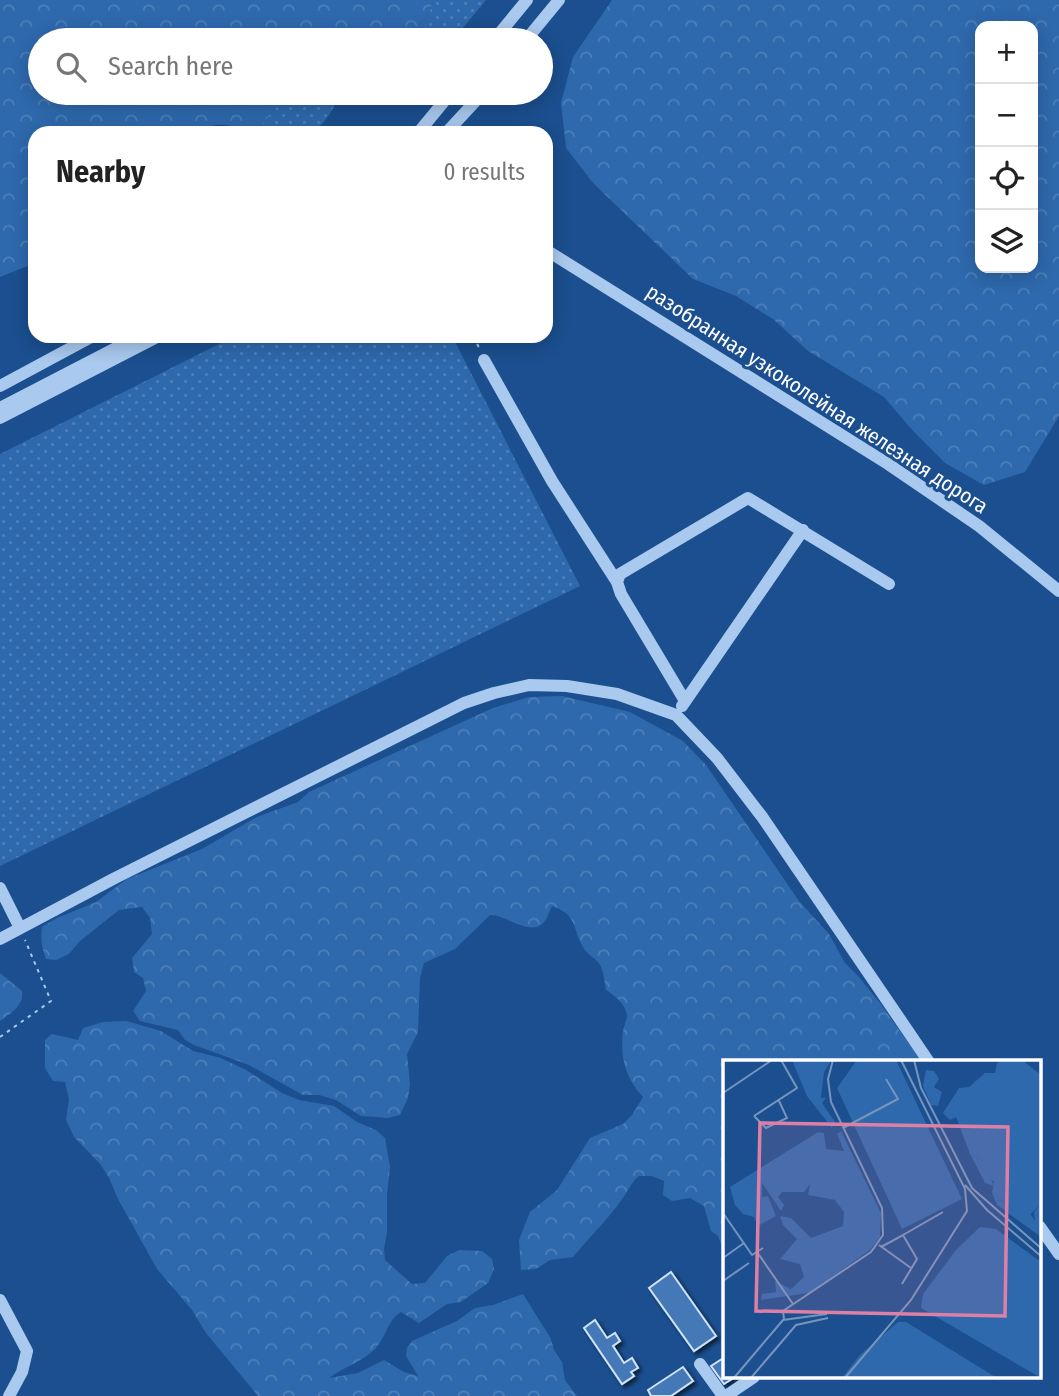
<!DOCTYPE html>
<html lang="en">
<head>
<meta charset="utf-8">
<style>
  body { margin:0; font-family:"Fira Sans Condensed",sans-serif; background:#f6f6f6; color:#222 }
  .controls { position:absolute; right:21px; top:21px; display:grid; overflow:hidden; border-radius:14px; box-shadow:0 4px 18px #0003 }
  .controls button { width:63px; height:63px; display:grid; place-items:center; padding:0; border:0; border-bottom:2px solid #e0e0e0; background:#fff; color:#222; font:35px sans-serif }
  .list { margin:0; padding:0; list-style:none }
  h2 { display:flex; justify-content:space-between; align-items:center; height:91px; margin:0; padding:0 28px; font-size:30px }
  h2 small { font-size:23px; font-weight:400; color:#767676 }
  .icon { flex:none; width:38px; height:38px; fill:none; stroke:currentColor; stroke-width:2; stroke-linecap:round; stroke-linejoin:round }
  .map { position:relative; flex:none; width:1059px; height:1396px; overflow:hidden }
  .search { position:absolute; background:#fff; box-shadow:0 4px 18px #0003; left:28px; top:28px; width:525px; height:77px; display:flex; align-items:center; gap:18px; box-sizing:border-box; padding:0 24px; border-radius:38px; color:#767676; font-size:26px }
  .panel { position:absolute; background:#fff; box-shadow:0 4px 18px #0003; left:28px; top:126px; width:525px; height:217px; border-radius:21px }
  .map>svg:first-child { display:block }
</style>
</head>
<body>
<div class="map">
<svg width="1059" height="1396" viewBox="0 0 1059 1396">
  <defs>
    <pattern id="grass-dots" width="8" height="8" patternUnits="userSpaceOnUse" patternTransform="scale(1.75)"><rect width="8" height="8" fill="#2e69ad"/><path d="M2 2h.1M6 6h.1" fill="none" stroke="#4d80b9" stroke-width="1.8" stroke-linecap="round"/></pattern>
    <pattern id="forest-crowns" width="20" height="18" patternUnits="userSpaceOnUse" patternTransform="scale(1.75)"><rect width="20" height="18" fill="#2e69ad"/><path d="M2 6a3 3 0 1 1 6 0M12 15a3 3 0 1 1 6 0" fill="none" stroke="#4d80b9"/></pattern>
    <filter id="shadow"><feDropShadow dx="3" dy="3" stdDeviation="2" flood-color="#0009"/></filter>
  </defs>
  <rect width="100%" height="100%" fill="#1b4f8f"/>
  <path fill="url(#grass-dots)" d="M433 0H486L453 40H395C411 26 429 25 433 0Z
    M288 93H340C336 106 323 128 309 133 299 136 265 133 252 133L264 122Z
    M235 336H452L580 586 0 866V454Z"/>
  <path fill="url(#forest-crowns)" fill-rule="evenodd" d="M0 0H433C429 25 411 26 395 40H40V93H288L264 122 252 133C245 133 242 130 236 128 222 122 209 125 197 133H35V263L0 277Z
    M612 0H1059V416L1025 472 984 485 945 463 913 431 884 397 808 351 773 319 736 296 693 279 594 184 566 148 561 103 573 57ZM980 26H1033V268H980Z
    M562 696 630 712 683 741 706 765 799 901 829 934 845 963 858 976 880 1003 922 1062H725V1255L718 1236 711 1231 704 1206 690 1198 672 1201 663 1195 664 1181 652 1176H639C630 1183 629 1191 622 1199 608 1220 589 1237 573 1257L550 1260 536 1269 521 1270 519 1240 530 1212 557 1190 590 1138 623 1124 632 1115 643 1097C625 1077 620 1058 623 1031 624 1026 627 1019 627 1015 625 1003 615 996 606 990 604 980 604 970 598 962 594 958 589 955 585 950 571 930 580 916 552 906 549 911 548 918 544 922 531 938 505 914 490 915L455 949 424 963 420 978 418 1032 407 1054 410 1084 408 1098 400 1115 388 1118 361 1116 336 1100 319 1095H303L249 1065 194 1045 185 1040 178 1030 140 1021 133 1011 146 991 143 978 134 972 132 958 152 934 150 918 142 907 119 910 80 941 69 954 56 960 46 959C42 948 40 939 42 927L57 918 96 902 127 879 202 849 257 817 298 802 309 792 493 708 529 697Z
    M0 973 22 991C24 1006 11 1013 0 1021Z
    M126 1021 161 1031 193 1051 221 1058 246 1070 282 1093 299 1100 334 1106 357 1122 376 1130 385 1138 390 1167 387 1195V1232L384 1249 385 1260 412 1284 425 1283 447 1256 459 1250 482 1251 492 1259 494 1269 488 1283 461 1302 447 1304 419 1323 401 1312C387 1321 387 1335 376 1348 364 1361 342 1368 329 1378L358 1373 384 1360 404 1372 418 1376 406 1356 407 1348 412 1341 457 1321 475 1308 493 1305 523 1294 551 1339 554 1350 562 1362 565 1380 577 1396H258L206 1333 192 1310 157 1269 118 1199 109 1178 101 1165 74 1137 66 1120 69 1099 65 1082 53 1081 45 1068V1040L52 1034 78 1040 83 1028 103 1022Z"/>
  <path fill="#4478b7" stroke="#cfe3fa" stroke-width="2" filter="url(#shadow)" d="M671 1272 716 1336 694 1351 649 1288Z
    M595 1320 607 1338 615 1333 620 1341 613 1346 624 1363 632 1358 638 1368 631 1372 634 1376 622 1384 584 1328Z
    M725 1357V1377H735L724 1384 711 1366Z
    M683 1367 693 1381 671 1396H651L648 1390Z"/>
  <g fill="none" stroke-linecap="round" stroke-linejoin="round">
    <path stroke="#a9c9ee" stroke-width="2" stroke-dasharray="3.5 5" stroke-linecap="butt" d="M474 336 479 348
      M0 1037 51 1001 25 940"/>
    <path stroke="#a9c9ee" stroke-width="12" d="M494 40 527 0
      M526 40 559 0
      M418 133 451 93
      M446 133 483 93
      M546 250 888 464 979 526 1059 591
      M484 360 552 481 617 582
      M0 386 93 336
      M0 408 139 336
      M0 418 159 336
      M685 701 621 594 617 582 620 574 748 498 889 584
      M682 706 803 530
      M0 888 20 928
      M0 939 115 878 464 703 494 693 529 685 567 686 617 694 676 715 717 758 763 818 929 1062
      M1040 1227 1059 1254
      M0 1300 27 1351 22 1372 9 1396
      M700 1364 723 1396
      M726 1396 754 1377"/>
  </g>
  <g text-anchor="middle" stroke-width="6" stroke-linejoin="round" paint-order="stroke">
    <g font-size="21" fill="#fff" stroke="#1b4f8f">
      <text transform="translate(817 399) rotate(33)" y="7">разобранная узкоколейная железная дорога</text>
    </g>
  </g>
  <g transform="translate(723 1060)">
    <rect width="318" height="318" fill="#1b4f8f"/>
    <path d="M134 0H173L239 139 179 169 114 28ZM247 94 260 101 271 126 262 123ZM269 133 293 152 307 153 312 161 311 152 318 143V177L274 145Z" fill="#2e69ad"/>
    <path d="M69 0 108 1 101 12 98 38H103L99 43 112 62 109 68 84 36ZM280 0H299L318 15V143L307 155 293 152 269 133 271 122 260 111V101L247 94 233 57 227 60 220 53 236 28 246 27 262 13H272L274 3ZM203 10 211 11 216 19 211 27 219 32 215 46 208 45 200 26ZM118 71 158 153 157 177 147 190 86 233 38 240 39 234 53 232 52 221 68 229 81 217 77 204 57 199 74 179 60 165 57 156 68 158 88 178 120 166 121 152 112 140 85 135 87 124 81 132H59L55 137 61 145 58 151 39 123V137L45 136 53 156 35 166 31 157 20 154 12 145 7 127 95 72 101 73 103 89 121 91 114 74ZM257 167 273 169 318 202V318L198 248 200 234 233 190ZM175 262H183L274 318 118 319 137 295Z" fill="#2e69ad"/>
    <path fill="none" stroke="#7695bc" stroke-width="2" d="M191 0 198 28 249 128 319 189M0 33 49 0M31 56 74 28 58 0M31 56 43 68 64 58 56 41M120 68 175 39 163 19M242 125 264 150 319 197M0 153 29 195 40 188M180 175 220 152M156 185 188 208M158 187 180 175 194 199 179 224M34 192 70 244M0 198 21 183M0 221 26 203M61 259 60 251 148 192 160 175 159 148 108 42 105 19 110 0M10 319 60 260 104 254M27 319 73 265 105 258M121 319 188 240 244 151 242 129 178 0"/>
    <path fill="#dd80a5" fill-opacity="0.15" stroke="#dd80a5" stroke-width="3.5" d="M37 63 285 67 282 256 33 251Z"/>
    <rect width="318" height="318" fill="none" stroke="#fff" stroke-width="3.5"/>
  </g>
</svg>
<div class="controls">
<button>+</button>
<button>−</button>
<button><svg class="icon" aria-label="locate" viewBox="0 0 24 24"><circle cx="12" cy="12" r="6"/><path d="M12 2v4M12 18v4M2 12h4M18 12h4"/></svg></button>
<button><svg class="icon" aria-label="layers" viewBox="0 0 24 24"><path d="M12 4l9 5-9 5-9-5zM3 14l9 5 9-5"/></svg></button>
</div>
<div class="search"><svg class="icon" aria-label="search" viewBox="0 0 24 24"><circle cx="10" cy="10" r="6"/><path d="M15 15l6 6"/></svg>Search here</div>
<section class="panel">
<h2>Nearby<small>0 results</small></h2>
<ul class="list">
</ul>
</section>
</div>
</body>
</html>
